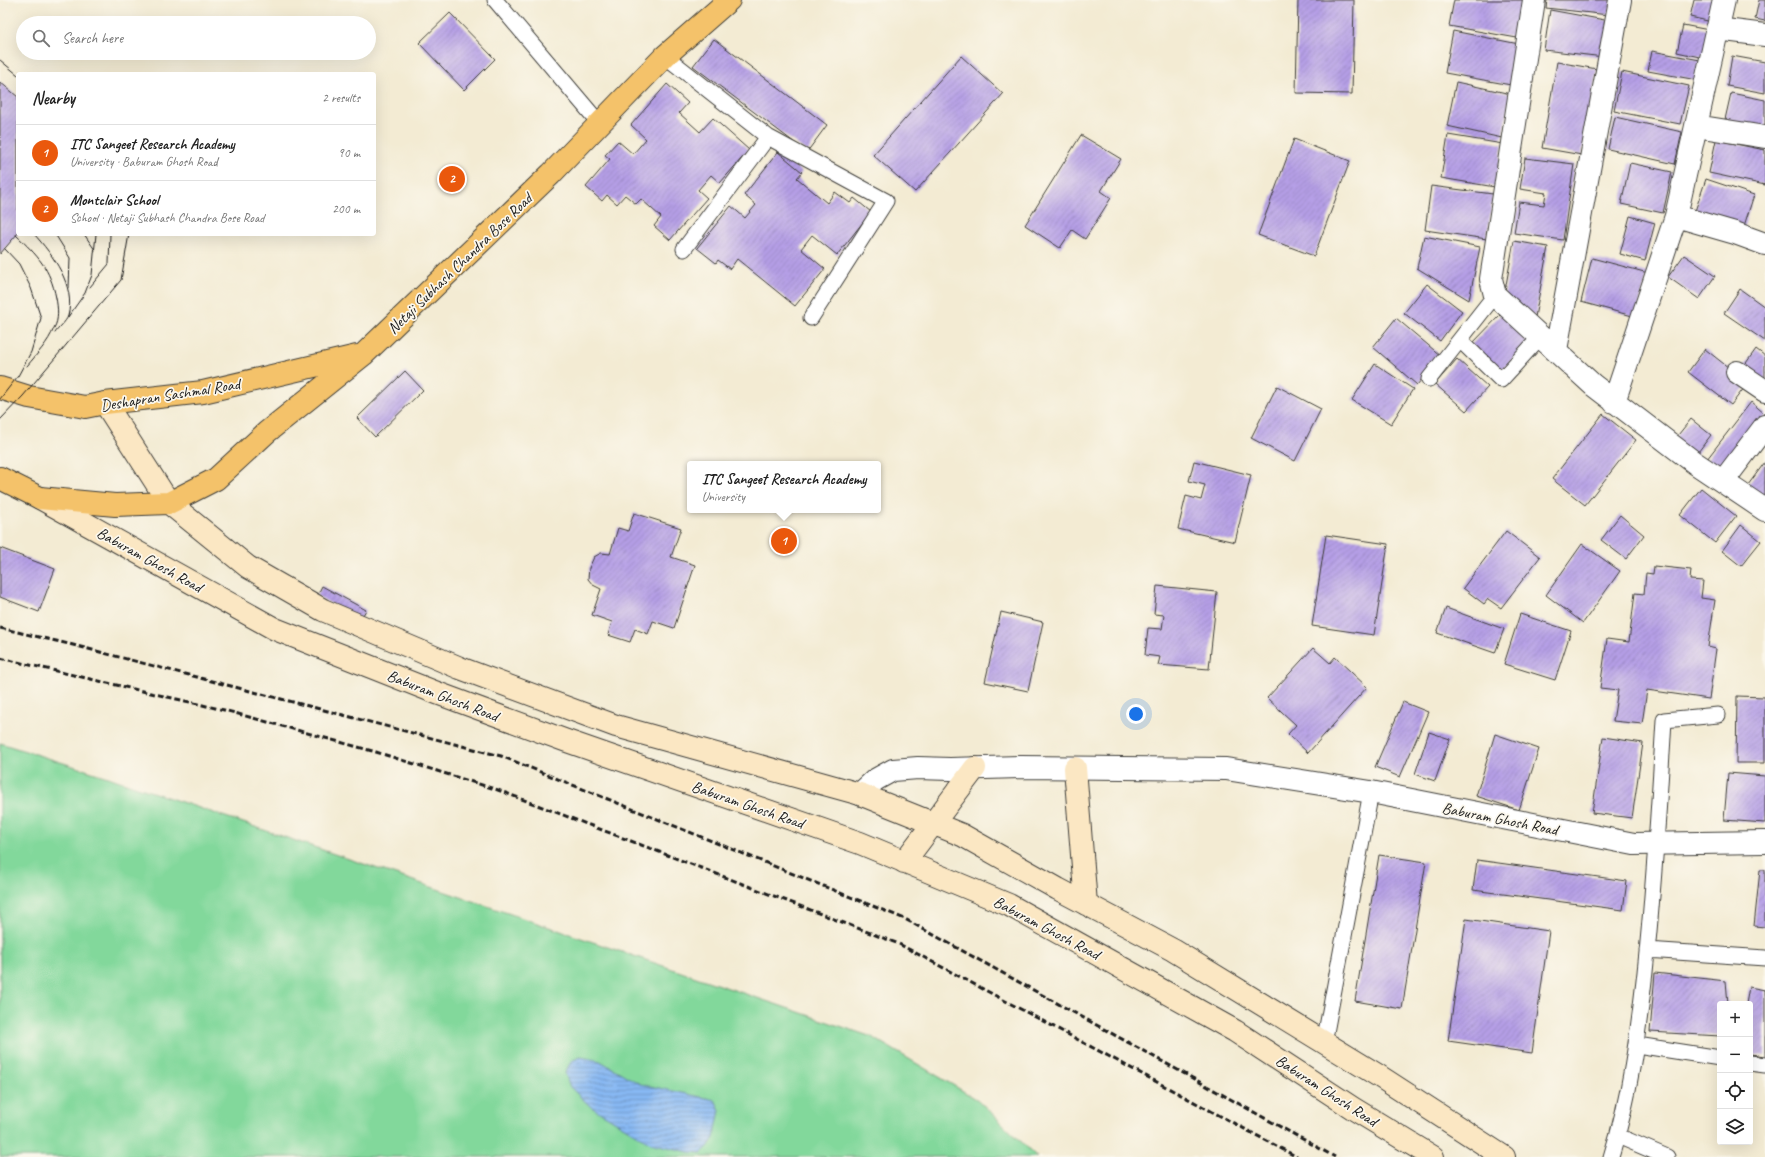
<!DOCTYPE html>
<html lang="en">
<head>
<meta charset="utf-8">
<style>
  body { margin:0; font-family:Caveat,sans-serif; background:#f6f6f6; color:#222 }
  .controls { position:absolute; right:12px; bottom:12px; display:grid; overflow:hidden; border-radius:4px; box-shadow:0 4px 16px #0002 }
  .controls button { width:36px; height:36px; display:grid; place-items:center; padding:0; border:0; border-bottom:1px solid #e0e0e0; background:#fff; color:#222; font:20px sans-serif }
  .you { position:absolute; left:1136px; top:714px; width:14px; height:14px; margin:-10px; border:3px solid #fff; border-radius:50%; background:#1a73e8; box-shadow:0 0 0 6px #1a73e833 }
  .badge { display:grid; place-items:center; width:26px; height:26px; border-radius:50%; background:#ea580c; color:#fff; font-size:13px; font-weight:700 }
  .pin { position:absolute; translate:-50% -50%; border:2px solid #fff; box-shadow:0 1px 4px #0006 }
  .popup { position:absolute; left:687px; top:461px; width:194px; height:52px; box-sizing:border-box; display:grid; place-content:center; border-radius:4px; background:#fff; filter:drop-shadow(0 1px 3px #0005); font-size:13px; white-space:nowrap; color:#767676 }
  .popup b { font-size:15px; color:#222 }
  .popup::after { content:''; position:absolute; left:50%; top:100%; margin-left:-8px; border:8px solid transparent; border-top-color:#fff }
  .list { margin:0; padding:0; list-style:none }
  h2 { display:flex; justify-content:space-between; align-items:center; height:52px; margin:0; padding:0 16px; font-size:17px }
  h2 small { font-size:13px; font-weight:400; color:#767676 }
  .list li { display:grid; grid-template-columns:26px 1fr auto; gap:12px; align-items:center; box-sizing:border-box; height:56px; padding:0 16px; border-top:1px solid #e0e0e0 }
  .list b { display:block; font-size:15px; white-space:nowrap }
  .list p { margin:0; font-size:13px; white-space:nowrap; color:#767676 }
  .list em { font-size:13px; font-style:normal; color:#767676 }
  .icon { flex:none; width:22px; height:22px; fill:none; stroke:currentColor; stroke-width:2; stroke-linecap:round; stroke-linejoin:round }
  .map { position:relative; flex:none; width:1765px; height:1157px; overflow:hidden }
  .search { position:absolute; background:#fff; box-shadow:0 4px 16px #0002; left:16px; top:16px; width:360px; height:44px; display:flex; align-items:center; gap:10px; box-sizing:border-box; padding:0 14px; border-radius:22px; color:#767676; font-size:15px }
  .panel { position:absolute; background:#fff; box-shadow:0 4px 16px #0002; left:16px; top:72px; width:360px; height:164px; border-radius:4px }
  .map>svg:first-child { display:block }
</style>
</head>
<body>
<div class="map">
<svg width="1765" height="1157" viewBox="0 0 1765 1157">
  <defs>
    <pattern id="water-rules" width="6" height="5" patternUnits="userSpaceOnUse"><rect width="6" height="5" fill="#87b8f3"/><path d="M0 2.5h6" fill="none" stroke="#6e95c4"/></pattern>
    <pattern id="building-hatch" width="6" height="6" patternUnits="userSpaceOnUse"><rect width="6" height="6" fill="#b59fe6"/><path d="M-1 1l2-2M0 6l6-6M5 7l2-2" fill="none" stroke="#9281ba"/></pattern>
  </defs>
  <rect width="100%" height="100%" fill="#fbf7ec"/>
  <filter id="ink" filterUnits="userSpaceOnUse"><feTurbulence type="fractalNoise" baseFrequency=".025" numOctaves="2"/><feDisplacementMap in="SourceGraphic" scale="8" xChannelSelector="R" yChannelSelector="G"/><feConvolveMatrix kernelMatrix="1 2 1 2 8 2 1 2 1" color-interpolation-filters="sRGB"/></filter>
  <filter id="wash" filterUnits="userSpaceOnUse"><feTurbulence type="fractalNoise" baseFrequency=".012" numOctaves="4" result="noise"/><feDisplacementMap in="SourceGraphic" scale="16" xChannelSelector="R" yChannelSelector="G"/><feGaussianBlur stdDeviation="0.9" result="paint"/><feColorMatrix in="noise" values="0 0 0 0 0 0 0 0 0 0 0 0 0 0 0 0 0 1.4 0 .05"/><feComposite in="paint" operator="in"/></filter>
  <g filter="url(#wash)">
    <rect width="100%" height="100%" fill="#f3ebd3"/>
    <path fill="#82d89b" stroke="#4f7a5c" d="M0 743 111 778 872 1037 978 1100 1037 1157H0Z"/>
    <path fill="url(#water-rules)" stroke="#526a88" d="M581 1057 600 1061 640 1084 715 1100 720 1110 714 1138 708 1147 701 1153 689 1152 651 1143 591 1107 570 1087 565 1073 571 1061Z"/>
    <g id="blocks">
      <path fill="url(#building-hatch)" d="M1298 0H1354L1352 94 1296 93Z
        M1454 0H1524L1517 38 1449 26Z
        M1547 0H1612L1609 15 1546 8Z
        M1694 0H1717L1712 22 1690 17Z
        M1759 0H1765V21L1755 19Z
        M1550 10 1610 21 1604 57 1544 50Z
        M450 13 495 59 464 90 419 43Z
        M1683 25 1709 30 1704 58 1677 52Z
        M1453 31 1519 44 1511 85 1445 73Z
        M714 39 827 125 807 152 693 66Z
        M1652 51 1700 60 1697 80 1648 71Z
        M961 56 1003 94 915 192 873 155Z
        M1732 56 1765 62V93L1727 86Z
        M1557 62 1597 69 1582 155 1542 148Z
        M1622 72 1689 86 1680 124 1614 111Z
        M0 82 18 97V233L0 254Z
        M1456 82 1511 94 1502 138 1447 126Z
        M667 84 688 103 679 113 700 132 713 118 749 150 720 183 711 175 698 190 707 198 670 240 654 226 661 217 641 199 636 204 625 195 617 204 607 195 602 201 586 187 610 159 605 155 618 141 633 154 646 139 631 125Z
        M1731 93 1765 100V132L1724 124Z
        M1615 117 1682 132 1675 164 1608 149Z
        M1081 135 1121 159 1101 191 1111 198 1085 239 1072 230 1060 248 1025 225Z
        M1448 135 1503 144 1495 187 1441 178Z
        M1294 139 1350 161 1314 256 1258 235Z
        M1716 140 1765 150V185L1709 173Z
        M778 152 802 172 797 178 827 203 835 192 850 203 854 198 871 212 837 255 812 235 801 249 825 269 795 306 737 259 730 269 718 260 716 263 697 248 731 206 745 218 756 205 744 195Z
        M1525 158 1574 164 1563 240 1514 233 1519 202 1544 205 1546 193 1520 189Z
        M1630 163 1672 172 1663 213 1621 204Z
        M1706 179 1754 195 1743 229 1694 214Z
        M1431 186 1493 194 1487 239 1425 230Z
        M1630 216 1655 223 1645 261 1620 254Z
        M1424 236 1480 247 1469 300 1417 268Z
        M1514 241 1548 247 1535 317 1504 296Z
        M1684 255 1715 276 1699 299 1668 277Z
        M1592 258 1648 273 1636 317 1581 302Z
        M1427 284 1462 311 1440 341 1404 313Z
        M1740 289 1765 307V341L1724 313Z
        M1501 314 1529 342 1500 372 1471 345Z
        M1396 318 1441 356 1417 385 1373 347Z
        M1705 349 1748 383 1731 405 1688 372Z
        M1756 349 1765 356V387L1741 370Z
        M1457 359 1488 387 1466 411 1435 384Z
        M1375 364 1413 389 1391 424 1352 400Z
        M405 371 423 390 375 437 357 418Z
        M1277 386 1321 409 1295 461 1251 438Z
        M1751 402 1765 414V417L1723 471 1707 459Z
        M1603 414 1636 440 1585 505 1552 479Z
        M1691 419 1711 435 1695 456 1674 440Z
        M1194 461 1251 475 1235 542 1178 529 1186 496 1201 500 1205 485 1189 481Z
        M1765 462V504L1745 489Z
        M1701 488 1736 516 1715 543 1680 515Z
        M634 513 681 528 671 557 695 565 674 628 653 621 648 634 635 629 630 642 608 635 612 622 592 615 601 589 593 585 588 579 589 568 594 557 601 553 610 554 618 528 628 531Z
        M1620 515 1644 535 1626 559 1601 540Z
        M1741 525 1761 541 1741 566 1722 551Z
        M1506 531 1540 557 1501 608 1488 599 1484 604 1463 588Z
        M1326 535 1388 544 1374 635 1312 626Z
        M1582 544 1620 571 1583 623 1546 595Z
        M0 548 55 569 39 612 0 597Z
        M1654 566 1691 570 1690 580 1703 581 1701 598 1715 600 1708 647 1716 649 1709 699 1647 690 1642 724 1613 721 1618 690 1600 688 1607 639 1629 642 1635 593 1644 594 1646 573 1653 574Z
        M322 586 366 610 360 620 317 596Z
        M1157 586 1217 592 1209 669 1158 665 1160 657 1145 655 1148 628 1162 629 1164 615 1154 614Z
        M1446 608 1504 629 1495 653 1437 633Z
        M1001 612 1043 622 1028 691 985 682Z
        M1520 614 1571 631 1555 680 1504 664Z
        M1313 648 1330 663 1335 657 1367 687 1308 753 1288 734 1296 725 1267 698Z
        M1737 696 1765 697V763H1736Z
        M1403 702 1428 712 1400 777 1375 767Z
        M1429 732 1450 739 1435 781 1415 774Z
        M1495 734 1539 749 1519 810 1476 796Z
        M1603 737 1643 743 1632 818 1592 813Z
        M1728 773 1765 776V823L1724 820Z
        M1379 855 1426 862 1402 1009 1355 1001Z
        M1477 860 1627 881 1623 910 1473 890Z
        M1760 870H1765V927L1754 926Z
        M1466 919 1549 931 1532 1053 1448 1041Z
        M1655 973 1726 981 1728 1004H1720V1036L1650 1032Z
        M1749 987 1765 990V1056L1750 1054V1004H1746Z"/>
    </g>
  </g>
  <g filter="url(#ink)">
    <use href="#blocks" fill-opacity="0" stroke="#3c3b37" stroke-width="1"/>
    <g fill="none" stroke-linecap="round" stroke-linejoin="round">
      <g stroke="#3c3b37" stroke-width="17">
        <path id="service" d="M495 0 600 124
          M665 56 768 137 886 201 811 318
          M684 249 768 137
          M1460 340 1501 380 1541 336
          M1429 379 1495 295
          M1647 950 1765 958
          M1324 1043 1371 792
          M1637 1045 1720 1058
          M1750 1063 1765 1065
          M1618 1136 1667 1157
          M1611 1157C1630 1097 1638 1034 1645 972 1654 888 1659 805 1664 720L1718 715"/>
      </g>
      <g stroke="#3c3b37" stroke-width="24">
        <path id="minor" d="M1534 0 1491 279 1495 295 1593 385 1695 463 1765 510
          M1717 29 1765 35
          M1696 126 1765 137
          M1676 216 1735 233 1765 244
          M1556 350 1620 0
          M1737 372 1765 391
          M1614 402 1676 216 1724 0
          M1724 480 1765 426"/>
      </g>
      <g stroke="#3c3b37" stroke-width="24">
        <path id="tertiary" d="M860 794 875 780 893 770 918 768 950 769 1020 767 1226 769 1371 792 1634 844 1765 842"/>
      </g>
      <g stroke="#3c3b37" stroke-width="24">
        <path id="secondary" d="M105 403 169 503 248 567 323 610 460 668 616 726 860 794 962 835 1058 889 1173 950 1379 1076 1504 1157
          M40 498 275 629 437 693 564 740 860 843 1009 905 1235 1031 1354 1109 1433 1157
          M1075 768 1086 904
          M904 862 975 768"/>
      </g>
      <g stroke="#3c3b37" stroke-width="24">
        <path id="primary" d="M0 388 29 397 85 407 105 403 203 392 357 356
          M0 478 40 498 115 505 169 503 216 479 267 432 363 355 551 174 665 56 729 0"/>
      </g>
      <use href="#service" stroke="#fff" stroke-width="15"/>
      <use href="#minor" stroke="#fff" stroke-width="22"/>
      <use href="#tertiary" stroke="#fff" stroke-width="22"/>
      <use href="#secondary" stroke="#fbe7c3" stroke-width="22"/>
      <use href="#primary" stroke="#f4c26a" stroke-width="22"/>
      <path stroke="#1c1c1c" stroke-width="1" d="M0 60 18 75
        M34 234C53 255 76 286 68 316 66 322 58 328 55 333
        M55 234 70 258 69 288
        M84 234 95 250
        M16 235C38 256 50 268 56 298 58 308 59 320 54 328 48 343 37 354 27 366
        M90 287 109 264 110 234
        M68 317 85 293 92 275 96 234
        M0 399 18 376 31 352 41 318 31 288 19 264 5 249
        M0 420 23 396 121 280 129 234"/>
      <path stroke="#1c1c1c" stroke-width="3" stroke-dasharray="6 3" stroke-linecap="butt" d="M0 628 69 644 501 756 905 919 1335 1157
        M0 658 224 710 376 752 498 790 899 944 1297 1157"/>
    </g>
  </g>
  <g text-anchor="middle" stroke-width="3.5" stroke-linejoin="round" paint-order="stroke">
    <g font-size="16" fill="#1c1c1c" stroke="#fbf7ec">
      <text transform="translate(459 263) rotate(-44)" y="6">Netaji Subhash Chandra Bose Road</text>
      <text transform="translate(170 394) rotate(-9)" y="6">Deshapran Sashmal Road</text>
      <text transform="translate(150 559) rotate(29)" y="6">Baburam Ghosh Road</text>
      <text transform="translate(443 695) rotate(21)" y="6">Baburam Ghosh Road</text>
      <text transform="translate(748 804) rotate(19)" y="6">Baburam Ghosh Road</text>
      <text transform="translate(1500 818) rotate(11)" y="6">Baburam Ghosh Road</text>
      <text transform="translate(1047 927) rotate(28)" y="6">Baburam Ghosh Road</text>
      <text transform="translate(1327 1090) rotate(33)" y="6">Baburam Ghosh Road</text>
    </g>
  </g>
</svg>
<div class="controls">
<button>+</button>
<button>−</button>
<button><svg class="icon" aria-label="locate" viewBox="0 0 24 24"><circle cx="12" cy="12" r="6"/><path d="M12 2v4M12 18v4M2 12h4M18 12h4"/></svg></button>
<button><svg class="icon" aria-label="layers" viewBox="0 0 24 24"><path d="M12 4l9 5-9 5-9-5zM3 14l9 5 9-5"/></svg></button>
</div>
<div class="you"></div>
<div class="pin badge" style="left:784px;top:541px">1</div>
<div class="popup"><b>ITC Sangeet Research Academy</b>University</div>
<div class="pin badge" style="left:452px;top:179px">2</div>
<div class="search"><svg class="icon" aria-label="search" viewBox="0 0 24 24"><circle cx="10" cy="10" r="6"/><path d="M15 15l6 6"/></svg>Search here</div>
<section class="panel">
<h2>Nearby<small>2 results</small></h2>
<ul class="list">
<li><span class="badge">1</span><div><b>ITC Sangeet Research Academy</b><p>University · Baburam Ghosh Road</p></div><em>90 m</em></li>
<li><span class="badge">2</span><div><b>Montclair School</b><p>School · Netaji Subhash Chandra Bose Road</p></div><em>200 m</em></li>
</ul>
</section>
</div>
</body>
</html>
